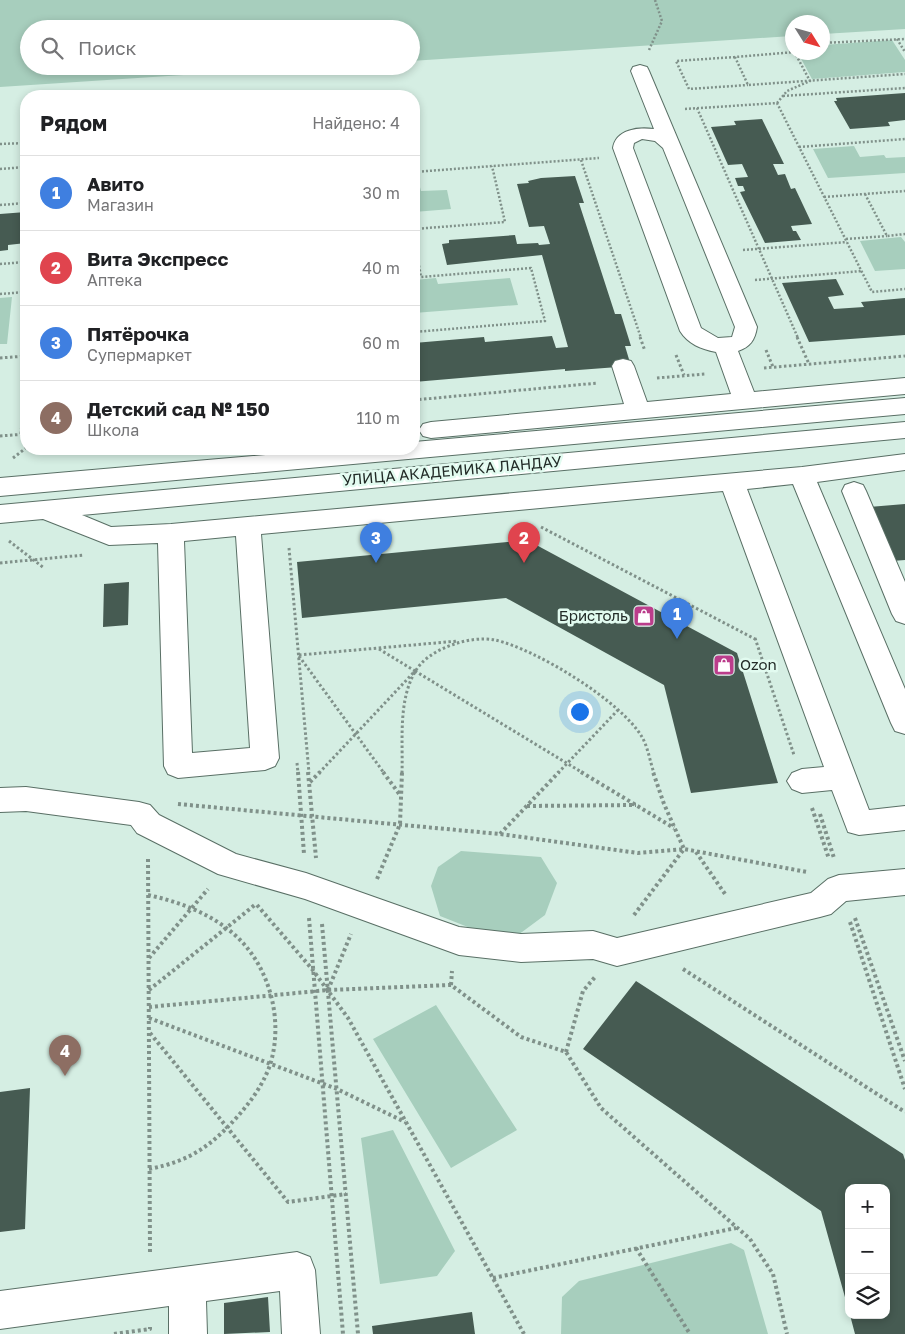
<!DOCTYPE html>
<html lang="ru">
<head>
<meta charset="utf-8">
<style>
  body { margin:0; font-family:"Golos Text",sans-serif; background:#f2f2f2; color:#202124 }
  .controls { position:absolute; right:15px; bottom:15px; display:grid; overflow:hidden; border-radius:10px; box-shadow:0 2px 8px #0003 }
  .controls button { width:45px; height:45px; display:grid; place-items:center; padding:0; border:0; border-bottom:1px solid #e0e0e0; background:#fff; color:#202124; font:25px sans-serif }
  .compass { position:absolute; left:785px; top:15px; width:45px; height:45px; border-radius:50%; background:#fff; box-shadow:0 2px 8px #0003; rotate:127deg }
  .you { position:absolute; left:579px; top:711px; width:18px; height:18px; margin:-12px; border:4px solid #fff; border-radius:50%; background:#1a73e8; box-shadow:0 0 0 8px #1a73e833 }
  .badge { display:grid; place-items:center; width:32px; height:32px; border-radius:50%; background:#bb3d8b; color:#fff; font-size:16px; font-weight:700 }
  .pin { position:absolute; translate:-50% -41px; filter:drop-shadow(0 1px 2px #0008) }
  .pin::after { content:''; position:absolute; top:26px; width:18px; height:15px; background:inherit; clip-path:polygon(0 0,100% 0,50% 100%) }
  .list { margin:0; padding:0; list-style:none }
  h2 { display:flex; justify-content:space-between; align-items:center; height:65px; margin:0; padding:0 20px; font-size:21px }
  h2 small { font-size:16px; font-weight:400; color:#757577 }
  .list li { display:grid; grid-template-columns:32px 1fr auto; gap:15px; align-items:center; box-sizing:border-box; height:75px; padding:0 20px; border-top:1px solid #e0e0e0 }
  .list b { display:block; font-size:19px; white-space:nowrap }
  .list p { margin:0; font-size:16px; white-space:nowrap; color:#757577 }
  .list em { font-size:16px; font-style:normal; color:#757577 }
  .icon { flex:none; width:28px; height:28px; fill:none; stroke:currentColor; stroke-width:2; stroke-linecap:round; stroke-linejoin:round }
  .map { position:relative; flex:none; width:905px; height:1334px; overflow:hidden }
  .search { position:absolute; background:#fff; box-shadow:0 2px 8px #0003; left:20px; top:20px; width:400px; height:55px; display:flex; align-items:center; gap:12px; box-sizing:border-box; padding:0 18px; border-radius:28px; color:#757577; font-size:19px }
  .panel { position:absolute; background:#fff; box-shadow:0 2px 8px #0003; left:20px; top:90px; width:400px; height:365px; border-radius:20px }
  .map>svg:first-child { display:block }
</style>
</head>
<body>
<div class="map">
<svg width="905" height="1334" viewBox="0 0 905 1334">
  <rect width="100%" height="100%" fill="#d5eee3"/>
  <path fill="#a7cebd" d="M0 0H905V29L823 34 822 22H792V36L411 61V29H29V66H322L0 87Z
    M892 40 905 60V72L812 79 798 53 822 52 823 45Z
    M854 146 860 157 884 155 886 158 905 157V173L828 178 813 149Z
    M418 179 421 191 447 190 451 209 414 212V180Z
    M901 237 905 242V269L875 271 860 241Z
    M436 278 438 284 510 278 518 305 414 313V280Z
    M12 297 7 344H0V298Z
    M461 851 541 857 557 883 545 915 518 935 478 931 440 916 431 886 438 867Z
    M436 1005 517 1130 451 1168 373 1039Z
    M393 1130 455 1251 437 1276 380 1284 361 1138Z
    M731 1243 744 1250 768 1334H561L562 1297 579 1281Z"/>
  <path fill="#465b52" d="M905 93V120L888 122 890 126 850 129 834 101H837L836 98Z
    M762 119 784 164H773L778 175 785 174 791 189 795 188 812 224 791 226 793 231H796L801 240 765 243 740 192 745 191 743 186H738L735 178 748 177 742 164 728 165 711 127 736 125 734 121Z
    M575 176 584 203H579L615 314H621L631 346H625L631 366 565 371V369L414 382V343L484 337 485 342 552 336 556 348 568 347 542 255 447 265 442 244 449 243V240L515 235 517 244 538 243 539 245 550 244 544 226 529 227 517 184 529 183 528 181 541 178Z
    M26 212V243L8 245V250L0 251V214Z
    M836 279 844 295 828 297 834 309 864 307 861 302 905 298V335L809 342 782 283Z
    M905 504V560L892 561 869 507Z
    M527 540 737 653 778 783 691 793 664 685 506 598 302 618 297 562Z
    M129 582 128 625 103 627 104 584Z
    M636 981 903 1154 905 1160V1334H855L850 1315H886V1188H849L848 1308 821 1211 583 1049Z
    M30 1088 25 1229 0 1232V1092Z
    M268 1297 270 1332 224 1334V1303Z
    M472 1312 475 1334H373L372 1326Z"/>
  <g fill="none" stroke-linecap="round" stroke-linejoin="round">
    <g stroke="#596f65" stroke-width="2">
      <path id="minor" d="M640 65 647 67 649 71 757 327C755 340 750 347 738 351L754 392 905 378V394L431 438 423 436 419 430 423 424 431 422 624 404 612 366 615 361 623 359 631 361 634 366 647 402 731 394 716 352C701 349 688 344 680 331L613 148C616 129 638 127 654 129L631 71 633 67ZM642 139 655 141 663 148 735 327 732 337 718 338 701 328 633 148 634 143Z
        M905 398V414L0 496V478L335 449H414V442Z
        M905 422V438L82 515 111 527 171 524 802 467 905 454V470L817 482 905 689V734L895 731 891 723 793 484 747 489 869 810 905 806V830L859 835 848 832 832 790 802 793 792 789 787 781 792 773 802 769 824 767 723 491 261 534 279 758 275 766 265 770 178 778 168 774 164 766 158 543 109 545 43 519 0 523V505ZM236 536 250 748 192 753 184 541Z
        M854 482 863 485 866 491 905 582V624L896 621 892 614 842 491 845 485Z
        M26 787 139 802 150 805 159 815 236 854 306 873 459 927 521 934 593 931 617 938 811 893 828 879 839 875 905 869V895L846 901 831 914 820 917 617 966 593 959 521 962 459 955 305 899 218 874 137 833 131 825 26 811 0 812V788Z
        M297 1252 310 1257 315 1270 320 1334H282L280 1291 206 1301 207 1334H169V1306L0 1329V1291Z"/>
    </g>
    <path stroke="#80918a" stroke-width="2.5" stroke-dasharray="2 2" stroke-linecap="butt" d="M897 39 905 52
      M822 43 905 39
      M792 45V47
      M649 50 662 21 655 0
      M795 52 735 57 748 85 905 74
      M735 57 676 61 689 89 748 85
      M783 96 905 88
      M777 103 787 91 810 81 795 53
      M697 108 798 338
      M685 109 777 103 872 292 905 289
      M0 144 26 143
      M799 147 905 139
      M581 160 641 338
      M0 169 26 167
      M414 172 599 158
      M865 194 887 236 905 234
      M824 197 905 191
      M0 205 26 203
      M414 229 505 222 492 166
      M414 238 421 277 531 268 545 321 414 332
      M846 239 887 236
      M743 250 847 242
      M0 264 26 262
      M414 277H421
      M755 280 862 271
      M0 294 26 292"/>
    <path stroke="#80918a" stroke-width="3" stroke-dasharray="2.5 2.5" stroke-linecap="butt" d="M640 337 645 351
      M797 337 809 364
      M766 350 773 367
      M676 355 684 375
      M0 358 26 356
      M764 368 905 356
      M657 378 705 374
      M414 400 598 383
      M21 434 26 368
      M0 436 26 434
      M13 458 26 448
      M541 527 755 639
      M9 541 44 568
      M289 548 309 773
      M0 563 84 555
      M755 638 794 755
      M379 649 415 671
      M299 655 458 641
      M299 656 384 773
      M297 763 298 773
      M319 773 415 671 583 773
      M402 773C403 741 398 701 415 672 427 649 470 635 495 640 536 649 621 701 642 737 648 747 650 762 654 773
      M558 773 618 710"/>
    <path stroke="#80918a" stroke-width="4" stroke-dasharray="3 3" stroke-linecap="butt" d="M298 772 304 854
      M308 772 316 858
      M383 772 400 795
      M581 772 674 828
      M310 782 320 772
      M178 804 500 834 638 853 684 849 807 872
      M527 806 636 805
      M812 808 829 859
      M820 814 834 858
      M500 834 559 772
      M696 852 725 894
      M148 859 150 1253
      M377 879 400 824 402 772
      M148 895C180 902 212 914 236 936 270 967 284 1021 270 1065 263 1085 251 1101 238 1116 210 1147 190 1161 149 1169
      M257 905 312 969 348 1018 524 1334
      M634 915 684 849 664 804 653 772
      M309 918 343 1334
      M855 918 905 1061
      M850 922 905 1089
      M322 924 358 1334
      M149 958 208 889
      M683 969 905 1112
      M451 985 452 971
      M149 990 256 904
      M328 990 351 934
      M149 1007 328 990 451 985 521 1037 566 1052 601 1108 750 1239 773 1274 787 1334
      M149 1018 337 1089 405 1122
      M150 1033 288 1202 346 1194
      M566 1052 583 991 595 977
      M636 1248 690 1334
      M493 1278 736 1228
      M114 1334 150 1329V1327"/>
    <use href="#minor" fill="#fff" fill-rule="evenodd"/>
  </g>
  <defs>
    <g id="shop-square" transform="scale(1.125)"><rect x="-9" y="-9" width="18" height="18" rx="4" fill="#bb3d8b" stroke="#e2fbf0"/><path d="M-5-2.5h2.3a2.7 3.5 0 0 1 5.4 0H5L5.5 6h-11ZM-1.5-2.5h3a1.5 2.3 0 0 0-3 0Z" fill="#fff"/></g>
  </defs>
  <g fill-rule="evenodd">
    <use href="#shop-square" x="644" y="616"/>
    <use href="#shop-square" x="724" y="665"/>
  </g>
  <g text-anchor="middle" stroke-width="5" stroke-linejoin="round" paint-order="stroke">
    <g font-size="15" fill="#222b27" stroke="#e2fbf0">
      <text transform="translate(452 471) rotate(-5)" y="5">УЛИЦА АКАДЕМИКА ЛАНДАУ</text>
    </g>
    <g font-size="15" fill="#222b27" stroke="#e2fbf0" text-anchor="end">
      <text x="628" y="621">Бристоль</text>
      <text x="740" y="670" text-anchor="start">Ozon</text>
    </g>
  </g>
</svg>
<div class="controls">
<button>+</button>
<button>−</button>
<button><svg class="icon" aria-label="layers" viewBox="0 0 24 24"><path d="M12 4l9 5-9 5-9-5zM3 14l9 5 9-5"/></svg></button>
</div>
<svg class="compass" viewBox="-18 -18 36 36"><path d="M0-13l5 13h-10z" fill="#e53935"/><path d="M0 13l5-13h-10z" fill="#757577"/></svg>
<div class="you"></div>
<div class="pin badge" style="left:677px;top:639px;background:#3f7fe0">1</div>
<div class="pin badge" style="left:524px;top:563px;background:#e0444e">2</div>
<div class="pin badge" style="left:376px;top:563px;background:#3f7fe0">3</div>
<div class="pin badge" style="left:65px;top:1076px;background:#8d6e63">4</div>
<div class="search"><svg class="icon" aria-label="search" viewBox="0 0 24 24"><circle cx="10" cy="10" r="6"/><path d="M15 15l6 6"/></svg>Поиск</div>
<section class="panel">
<h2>Рядом<small>Найдено: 4</small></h2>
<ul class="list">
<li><span class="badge" style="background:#3f7fe0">1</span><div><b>Авито</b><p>Магазин</p></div><em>30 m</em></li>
<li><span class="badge" style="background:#e0444e">2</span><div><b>Вита Экспресс</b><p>Аптека</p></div><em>40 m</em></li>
<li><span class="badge" style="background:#3f7fe0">3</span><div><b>Пятёрочка</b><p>Супермаркет</p></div><em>60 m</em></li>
<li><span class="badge" style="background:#8d6e63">4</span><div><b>Детский сад № 150</b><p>Школа</p></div><em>110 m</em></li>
</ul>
</section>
</div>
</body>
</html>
